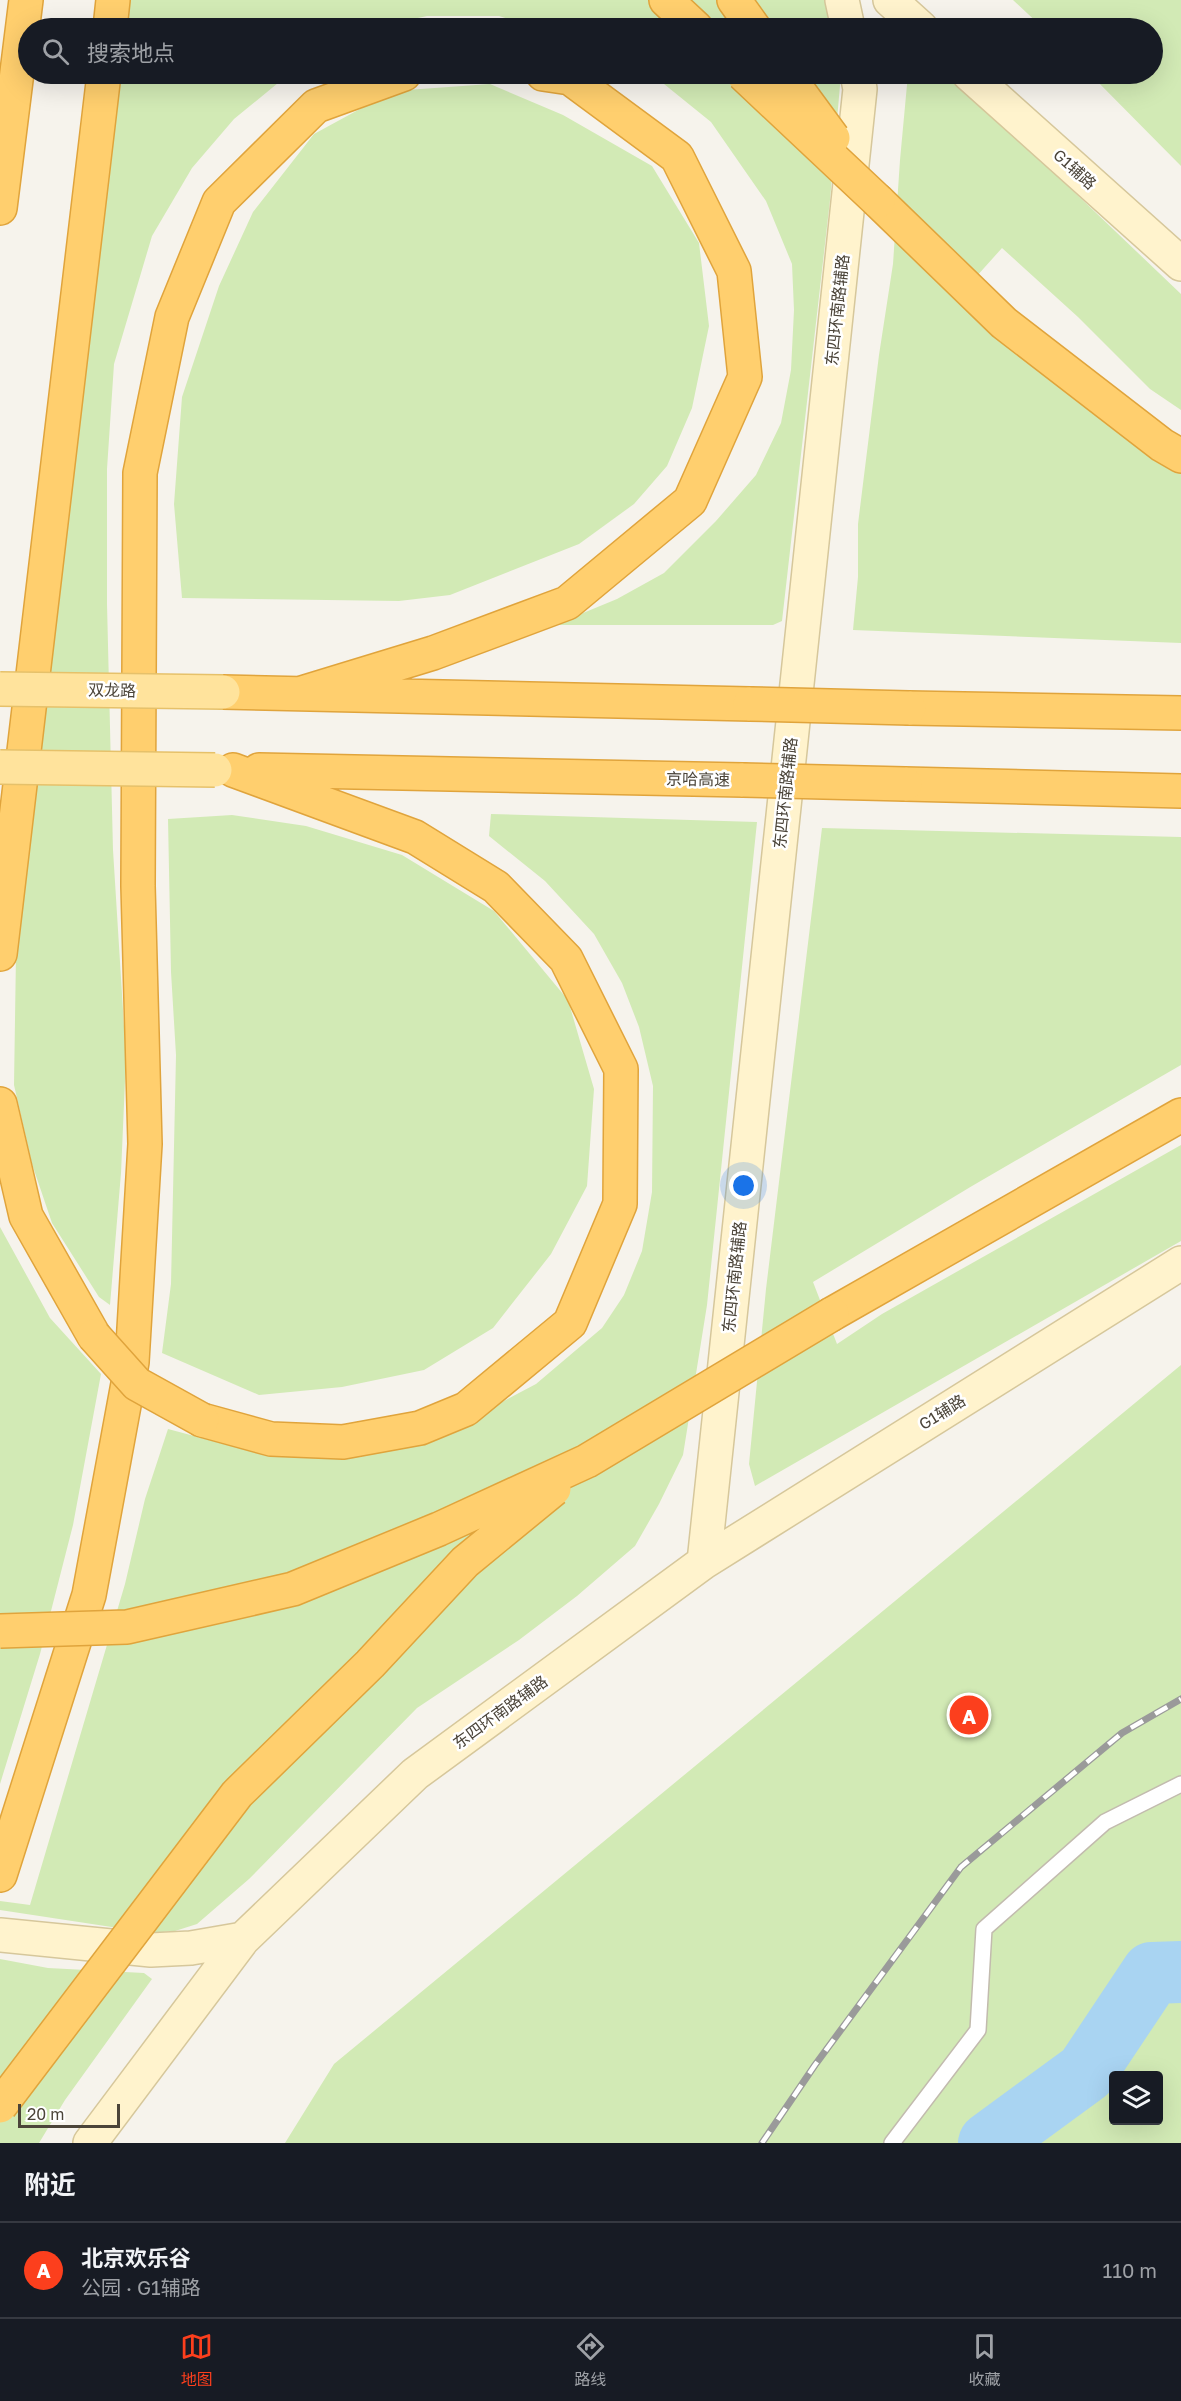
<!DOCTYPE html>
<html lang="zh">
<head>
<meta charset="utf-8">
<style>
  body { margin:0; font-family:"Golos Text","Noto Sans SC",sans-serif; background:#242831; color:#f1f3f6 }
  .controls { position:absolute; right:18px; bottom:18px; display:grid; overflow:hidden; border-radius:6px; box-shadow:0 6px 24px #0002 }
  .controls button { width:54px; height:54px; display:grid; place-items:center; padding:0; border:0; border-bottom:2px solid #363941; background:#171b24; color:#f1f3f6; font:30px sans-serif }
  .scale { position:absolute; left:18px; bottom:15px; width:102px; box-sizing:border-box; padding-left:6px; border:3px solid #4b4439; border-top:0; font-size:16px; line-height:21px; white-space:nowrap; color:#4b4439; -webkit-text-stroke:4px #fff; paint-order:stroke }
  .you { position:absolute; left:744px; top:1186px; width:21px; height:21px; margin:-15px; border:4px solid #fff; border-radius:50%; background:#1a73e8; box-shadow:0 0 0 9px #1a73e833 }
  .badge { display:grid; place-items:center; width:39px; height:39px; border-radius:50%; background:#fc3f1d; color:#fff; font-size:20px; font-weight:700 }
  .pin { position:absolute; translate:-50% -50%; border:3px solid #fff; box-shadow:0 2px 6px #0006 }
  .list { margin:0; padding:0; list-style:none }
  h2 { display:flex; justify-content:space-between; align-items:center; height:78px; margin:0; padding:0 24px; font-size:26px }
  h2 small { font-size:20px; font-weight:400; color:#9ea1a6 }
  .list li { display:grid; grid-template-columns:39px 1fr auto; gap:18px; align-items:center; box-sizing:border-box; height:96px; padding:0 24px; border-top:2px solid #363941 }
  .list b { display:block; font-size:22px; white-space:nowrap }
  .list p { margin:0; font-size:20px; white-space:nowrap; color:#9ea1a6 }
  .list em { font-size:20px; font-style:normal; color:#9ea1a6 }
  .icon { flex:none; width:33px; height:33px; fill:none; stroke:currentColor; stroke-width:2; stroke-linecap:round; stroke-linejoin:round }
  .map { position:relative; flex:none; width:1181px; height:2143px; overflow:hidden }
  .search { position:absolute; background:#171b24; box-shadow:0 6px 24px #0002; left:18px; right:18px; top:18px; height:66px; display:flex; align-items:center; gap:15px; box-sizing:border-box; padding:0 21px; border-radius:33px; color:#9ea1a6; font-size:22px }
  .sheet { height:174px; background:#171b24 }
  nav { display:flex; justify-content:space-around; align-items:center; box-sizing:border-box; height:84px; border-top:2px solid #363941; background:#171b24; font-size:16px; color:#9ea1a6 }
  nav a { display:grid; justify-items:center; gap:3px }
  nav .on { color:#fc3f1d }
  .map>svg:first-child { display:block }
</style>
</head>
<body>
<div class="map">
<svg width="1181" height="2143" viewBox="0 0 1181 2143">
  <rect width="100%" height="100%" fill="#f6f3ec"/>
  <path fill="#d2eab5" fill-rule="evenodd" d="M129 0H829L837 28H536L499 16H427L372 28H125Z
    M1013 0H1181V166L1090 74H1152V28H1043Z
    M119 74H289L234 119 192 168 152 236 114 364 107 469V604L113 850 126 1058 121 1173 110 1305 99 1297 52 1223 32 1164 14 1085 16 955Z
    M645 74H841L830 200 782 621 773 625H554L617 599 664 573 716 521 756 475 781 423 791 370 794 310 792 264 766 201 711 122 664 84Z
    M908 74H956L1048 167 1181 294V410L1150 389 1078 317 1002 248 958 297 1079 400 1181 473V643L853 630 858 577V524L879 355 893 264 900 160Z
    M490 84 563 115 652 166 699 243 709 326 692 408 667 466 634 504 579 544 450 595 399 601 182 598 174 504 182 397 219 286 253 212 314 134 393 91Z
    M491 814 757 822 707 1305 683 1455 659 1504 635 1546 577 1596 519 1640 417 1708 249 1879 197 1924 175 1931 151 1933 0 1910V1901L30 1905 125 1584 145 1499 168 1429 239 1448 335 1456 441 1434 536 1384 602 1328 624 1295 642 1251 652 1192 653 1086 639 1027 622 983 594 934 545 881 489 836Z
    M232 815 306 826 402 855 494 911 568 1000 594 1089 587 1186 551 1254 493 1328 424 1370 342 1387 259 1395 162 1353 171 1284 176 1055 171 972 168 819Z
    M822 828 1181 837V1065L972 1186 813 1282 837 1344 882 1314 1181 1145V1241L755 1486 749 1464 766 1289Z
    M0 1227 50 1318 101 1374 73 1525 40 1654 0 1784Z
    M1181 1365V2143H285L334 2064ZM1114 2076H1158V2120H1114Z
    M0 1959 48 1968 144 1973 152 1979 65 2100 39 2143H0Z"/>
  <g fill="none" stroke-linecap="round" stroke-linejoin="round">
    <path stroke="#a9d4f2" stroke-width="62" d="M989 2143 1086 2072 1152 1973 1181 1972"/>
    <g stroke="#c2bbae" stroke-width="18">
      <path id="lane" d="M892 2143 978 2030 984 1929 1105 1822 1181 1784"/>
    </g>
    <g stroke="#d6c79b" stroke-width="36">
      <path id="secondary" d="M842 0 848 28
        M890 0 921 28
        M969 74 1181 264
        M704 1562 860 89 857 74
        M0 1935 151 1950 191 1948 243 1939
        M90 2143 243 1939 415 1774 704 1562 1181 1263"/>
    </g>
    <g stroke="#e0a43c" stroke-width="36">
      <path id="highway" d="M666 0 696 28
        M734 0 754 28
        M110 28 113 0
        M878 201 1004 323 1162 445 1181 456
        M0 208 26 0
        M223 692 750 704
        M302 693 433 653 567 603 690 501 745 377 734 271 677 157 570 78 543 74
        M909 708 1181 713
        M259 770 743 780
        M905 784 1181 791
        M0 954 104 74
        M0 1104 26 1216 94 1336
        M832 1314 1181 1115
        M202 1420 271 1439 343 1442 420 1428 466 1409 570 1323 620 1204 621 1069 566 959 496 887 415 837 233 770
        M0 1875 89 1595 132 1362 145 1144 138 886 140 473 172 317 219 202 316 106 404 74"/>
    </g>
    <use href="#lane" stroke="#fff" stroke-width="15"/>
    <use href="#secondary" stroke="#fff3cd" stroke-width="33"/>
    <use href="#highway" stroke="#ffcf6e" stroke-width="33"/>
    <g stroke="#9a9a9a" stroke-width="7">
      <path id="rail" d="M762 2143 815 2065 961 1867 1122 1733 1181 1699"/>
    </g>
    <use href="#rail" stroke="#fff" stroke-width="4.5" stroke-dasharray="14" stroke-linecap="butt"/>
    <g stroke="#e6c16a" stroke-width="36" stroke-linecap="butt">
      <path id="primary-bridge" d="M0 689 223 692
        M0 767 215 770"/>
    </g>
    <g stroke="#e0a43c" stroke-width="36" stroke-linecap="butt">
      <path id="highway-bridge" d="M743 74 878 201
        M786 74 833 138
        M750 704 909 708
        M743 780 905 784
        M94 1336 137 1384 202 1420
        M0 1631 127 1627 293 1589 439 1529 587 1461 832 1314
        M0 2106 237 1794 370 1664 465 1562 554 1489"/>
    </g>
    <use href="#primary-bridge" stroke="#ffe39c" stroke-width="33"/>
    <use href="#highway-bridge" stroke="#ffcf6e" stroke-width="33"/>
  </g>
  <g text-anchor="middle" stroke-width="5" stroke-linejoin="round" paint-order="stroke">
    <g font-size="16" fill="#4b4439" stroke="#fff">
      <text transform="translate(1075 169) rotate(42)" y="6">G1辅路</text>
      <text transform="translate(837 310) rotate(-84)" y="6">东四环南路辅路</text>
      <text transform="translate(112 690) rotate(1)" y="6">双龙路</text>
      <text transform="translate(698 779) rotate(1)" y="6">京哈高速</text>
      <text transform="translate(785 793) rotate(-84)" y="6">东四环南路辅路</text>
      <text transform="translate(734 1277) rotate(-84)" y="6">东四环南路辅路</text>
      <text transform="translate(942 1412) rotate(-32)" y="6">G1辅路</text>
      <text transform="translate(500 1712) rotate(-36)" y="6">东四环南路辅路</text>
    </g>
  </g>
</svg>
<div class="controls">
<button><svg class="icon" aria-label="layers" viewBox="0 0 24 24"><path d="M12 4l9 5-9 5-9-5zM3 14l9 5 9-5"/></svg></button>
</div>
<div class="scale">20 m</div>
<div class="you"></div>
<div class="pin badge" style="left:969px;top:1715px">A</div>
<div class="search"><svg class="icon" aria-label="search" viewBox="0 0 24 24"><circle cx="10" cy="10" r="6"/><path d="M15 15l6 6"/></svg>搜索地点</div>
</div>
<section class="sheet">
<h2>附近<small></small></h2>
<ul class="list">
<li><span class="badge">A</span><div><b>北京欢乐谷</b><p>公园 · G1辅路</p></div><em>110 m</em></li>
</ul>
</section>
<nav>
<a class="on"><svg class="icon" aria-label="map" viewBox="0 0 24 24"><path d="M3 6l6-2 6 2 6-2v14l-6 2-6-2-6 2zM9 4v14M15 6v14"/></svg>地图</a>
<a><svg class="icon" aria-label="directions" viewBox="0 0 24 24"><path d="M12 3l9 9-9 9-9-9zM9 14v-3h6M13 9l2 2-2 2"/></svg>路线</a>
<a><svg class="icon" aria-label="saved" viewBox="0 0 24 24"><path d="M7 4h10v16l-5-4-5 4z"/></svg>收藏</a>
</nav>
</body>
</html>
